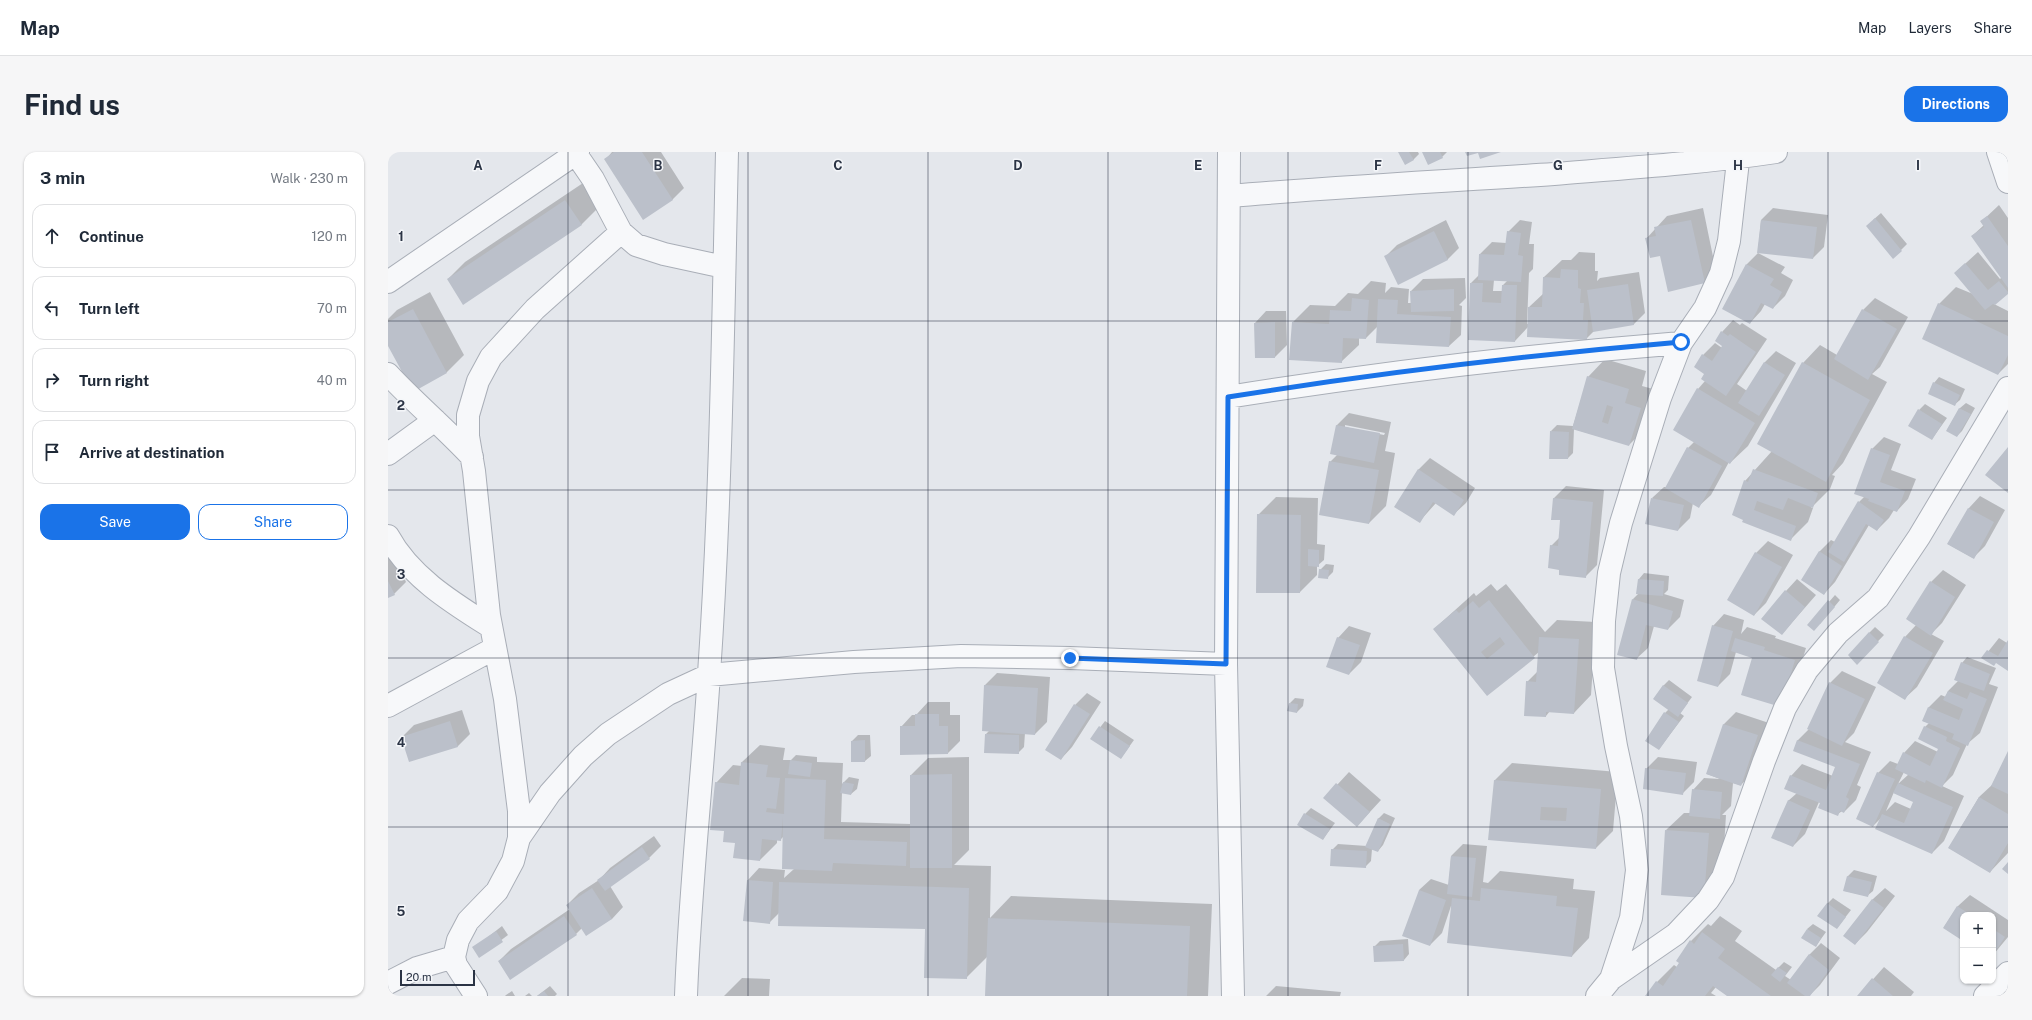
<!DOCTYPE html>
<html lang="en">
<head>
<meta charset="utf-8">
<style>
  body { margin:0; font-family:"Public Sans",sans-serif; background:#f6f6f7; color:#1f2937 }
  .controls { position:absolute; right:12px; bottom:12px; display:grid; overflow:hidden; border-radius:8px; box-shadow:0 1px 3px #0004 }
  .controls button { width:36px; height:36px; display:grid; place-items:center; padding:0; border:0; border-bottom:1px solid #e0e1e3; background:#fff; color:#1f2937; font:20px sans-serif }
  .scale { position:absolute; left:12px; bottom:10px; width:75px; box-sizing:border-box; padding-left:4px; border:2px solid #2b3445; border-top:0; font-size:11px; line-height:14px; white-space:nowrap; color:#2b3445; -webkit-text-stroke:3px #f4f6f9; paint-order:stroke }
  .stop { position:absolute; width:12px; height:12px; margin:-9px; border:3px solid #1a73e8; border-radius:50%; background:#fff }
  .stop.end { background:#1a73e8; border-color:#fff; box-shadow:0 1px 4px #0008 }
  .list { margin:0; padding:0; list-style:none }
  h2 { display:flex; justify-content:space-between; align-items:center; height:52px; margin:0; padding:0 16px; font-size:17px }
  h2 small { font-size:13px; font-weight:400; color:#747a83 }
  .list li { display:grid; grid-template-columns:26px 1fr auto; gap:12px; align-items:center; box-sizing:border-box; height:64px; margin:0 8px 8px; padding:0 8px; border:1px solid #e0e1e3; border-radius:12px }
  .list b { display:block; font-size:15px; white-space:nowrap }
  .list em { font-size:13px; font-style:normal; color:#747a83 }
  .actions { display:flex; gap:8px; padding:12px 16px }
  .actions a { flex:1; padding:9px 0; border:1px solid #1a73e8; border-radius:12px; text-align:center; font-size:14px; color:#1a73e8 }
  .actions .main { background:#1a73e8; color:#fff }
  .icon { flex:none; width:22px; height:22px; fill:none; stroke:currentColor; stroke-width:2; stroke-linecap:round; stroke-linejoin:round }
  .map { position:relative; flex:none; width:1620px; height:844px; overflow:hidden; border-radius:12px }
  header { display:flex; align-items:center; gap:24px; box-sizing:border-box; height:56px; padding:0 20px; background:#fff; border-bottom:1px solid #e0e1e3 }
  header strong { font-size:19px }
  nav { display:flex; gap:22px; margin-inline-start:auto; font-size:14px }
  .intro { display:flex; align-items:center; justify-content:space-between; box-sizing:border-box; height:96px; padding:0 24px }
  h1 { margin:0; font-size:28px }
  .button { padding:10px 18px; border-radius:12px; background:#1a73e8; color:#fff; font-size:14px; font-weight:700 }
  main { display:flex; gap:24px; padding:0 24px }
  aside { flex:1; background:#fff; border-radius:12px; box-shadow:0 1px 3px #0004 }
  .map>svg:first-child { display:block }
</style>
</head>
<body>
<header>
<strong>Map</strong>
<nav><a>Map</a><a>Layers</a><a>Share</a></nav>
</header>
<div class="intro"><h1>Find us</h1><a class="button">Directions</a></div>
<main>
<aside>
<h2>3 min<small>Walk · 230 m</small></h2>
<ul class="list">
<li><svg class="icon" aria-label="ahead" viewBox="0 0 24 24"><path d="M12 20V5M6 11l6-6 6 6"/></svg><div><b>Continue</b></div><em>120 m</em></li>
<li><svg class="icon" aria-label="left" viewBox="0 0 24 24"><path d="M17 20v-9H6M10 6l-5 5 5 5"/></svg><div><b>Turn left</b></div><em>70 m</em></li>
<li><svg class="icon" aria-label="right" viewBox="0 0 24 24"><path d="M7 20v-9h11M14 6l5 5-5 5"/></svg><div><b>Turn right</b></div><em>40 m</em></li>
<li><svg class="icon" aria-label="arrive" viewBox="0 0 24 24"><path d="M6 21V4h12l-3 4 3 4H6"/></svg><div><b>Arrive at destination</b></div></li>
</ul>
<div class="actions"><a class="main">Save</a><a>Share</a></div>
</aside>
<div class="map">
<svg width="1620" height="844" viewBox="0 0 1620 844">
  <rect width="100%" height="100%" fill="#e4e7ec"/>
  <path fill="#0003" fill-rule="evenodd" d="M224 0H273L296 36 284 48 218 7Z
    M1011 0H1030L1031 2 1025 8Z
    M1035 0H1059L1054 5Z
    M195 31 211 55 193 73 60 127 77 110Z
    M1611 53 1620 66V141L1606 152 1620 159V212L1610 222 1551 152 1568 135 1585 142 1567 121 1590 100 1612 127 1614 125 1584 84 1596 73 1593 70Z
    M1315 56 1328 119 1316 130 1273 103 1258 87 1279 64Z
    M1385 56 1440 63 1436 95 1425 106 1370 100 1373 68Z
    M1493 61 1519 92 1505 106 1485 68Z
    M1058 68 1071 96 1059 108 997 105 1009 93Z
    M1132 68 1144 70 1141 92H1146L1145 117 1141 121 1139 172H1141V155L1156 141V125L1174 108H1183L1191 100 1207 101V119H1210L1209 129 1212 126 1251 120 1257 161 1246 172 1207 178 1198 187 1140 175 1127 189 1081 187 1083 131 1091 123 1092 102 1104 90 1118 91 1120 80ZM1106 128H1120L1115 133V139H1105Z
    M1370 101 1397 115 1393 121 1405 128 1397 144 1385 156 1377 152 1373 159 1362 171 1359 112Z
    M1077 126 1078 146 1071 153 1074 154 1073 183 1061 194 990 174 978 186H971V193L953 210 905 170 922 153 947 154 960 141 970 142 983 129 998 131 997 141 1003 135 1021 137 1020 151H1024L1023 139 1035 127Z
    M42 140 76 203 59 220 25 238 0 191V167L9 158Z
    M1487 146 1520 165 1492 215 1484 222 1499 230 1455 311 1444 323 1447 324 1442 337 1423 356H1425L1420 370 1403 387 1356 367 1357 329 1384 299 1415 211 1432 193 1449 203 1475 158Z
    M878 159H898L899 193 887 205 867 171Z
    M1345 168 1352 173 1354 171 1379 187 1349 232 1359 239 1377 210 1388 199 1408 211 1360 294 1342 311 1341 310 1323 343 1311 354 1305 351 1302 366 1290 378 1264 346 1276 335H1279L1300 296 1306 290 1310 237 1317 229 1315 203 1327 191 1334 196 1336 193 1334 180Z
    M1217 207 1258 219 1254 234 1269 238 1258 276 1241 293 1186 277 1185 301 1180 306 1163 279 1169 273 1185 274 1200 225Z
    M1551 225 1577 237 1572 248 1566 253 1546 231Z
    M1578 251 1587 256 1574 279 1569 284 1559 278 1572 256Z
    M1537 252 1559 266 1544 287 1531 258Z
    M961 261 1003 270 997 299 1007 301 998 354 981 371 942 310 949 303V273ZM957 273 997 281 996 283 957 275Z
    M1496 285 1513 292 1503 318 1528 327 1520 347 1509 359 1506 358 1501 366 1489 378 1481 373 1447 430 1436 442 1431 400 1443 388 1447 390 1471 350 1477 344 1484 297Z
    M1042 306 1087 336 1078 351 1066 362 1048 351 1031 370 1030 318Z
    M1178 334 1216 338 1209 413 1197 425 1172 417 1163 394 1172 385 1173 368 1164 367 1166 346Z
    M1592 344 1617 358 1597 394 1585 406 1560 392 1581 356Z
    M888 345 930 346 929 392 937 393 936 408 929 414V423L912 440 870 363Z
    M1380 389 1405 403 1378 451 1366 463 1368 401Z
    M5 403 18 430 6 442 0 445V406Z
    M938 412 946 413 945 420 939 426 932 418Z
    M1555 418 1578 433 1554 471 1543 482 1556 489 1529 535 1517 546V485L1528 473 1543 430Z
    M1256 421 1281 424 1280 438 1276 442 1296 448 1292 465 1280 477 1266 474 1260 496 1248 507 1245 447 1251 441V427Z
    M1409 427 1428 443 1394 482 1398 439Z
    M1103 432 1109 439 1118 432 1157 480 1169 468 1208 470 1203 543 1186 561 1162 559 1158 564 1139 530 1150 519 1151 500 1099 543 1046 477 1086 441 1088 444Z
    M1447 443 1452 448 1432 472 1421 473Z
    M1336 462 1356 468 1353 482 1359 475 1388 484 1387 486 1418 496 1404 542 1365 505 1348 500 1342 522 1330 534 1325 474Z
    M961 474 983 481 973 510 961 522 950 486Z
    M1487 475 1496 483 1469 511 1481 481Z
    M1611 486 1619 491 1620 490V517L1608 510 1595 506Z
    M1579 505 1608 516 1601 532 1610 535 1592 581 1579 592 1565 623 1554 634 1576 644 1556 689 1544 701 1494 665 1485 674 1490 621 1502 609 1510 612 1516 601 1527 589 1550 600 1552 597 1537 575 1541 571 1535 569 1541 555 1553 543 1558 545 1560 539 1571 528 1574 511ZM1516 620 1521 622 1510 632ZM1506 640 1527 649 1523 657 1507 650 1498 659Z
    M1454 519 1488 535 1466 581 1457 590 1483 600 1469 633 1473 635 1468 648 1456 660 1454 659 1450 662 1431 650 1417 682 1405 694 1400 649 1409 641 1403 624 1414 612 1445 624 1449 615 1406 598 1410 588 1421 577 1442 531Z
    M609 521 662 525 659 570 647 582 637 581 636 595 630 601 598 582 602 578 597 533Z
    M1281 528 1304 545 1292 561 1296 564 1271 597 1277 561 1281 557 1275 534Z
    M699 541 713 550 684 595 673 607 687 553Z
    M907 546 916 547 915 554 909 560 902 551Z
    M540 550H562V563H572V589L560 601 513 575 524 563H528Z
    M74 558 82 582 70 594 22 609 14 585 26 573Z
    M1348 560 1381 571 1364 621 1353 633 1345 631 1343 654 1334 663H1338L1334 728 1316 745 1278 678 1296 661H1303L1305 638 1316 626 1332 627 1319 622 1336 572Z
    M717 569 746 588 733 606 704 586Z
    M470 583H482L483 604 477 609H464V589Z
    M372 593 397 596 395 608H403L408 603 429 605V610L455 611 454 632 461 625 471 627 469 637 463 642 454 640 453 670 523 672V623L540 606 581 605V698L566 713 603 714 602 766 623 744 824 752 820 844H598L599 805 578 826 538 776 391 761 381 771 360 728 371 716 397 718 396 726 406 717 395 685 392 688H389V691L372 708 348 690 337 678 328 631 345 613 354 614V610Z
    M1620 601V701L1602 720 1561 696 1591 645 1605 632Z
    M1270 605 1309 610 1306 630 1295 641 1258 617Z
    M1124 611 1230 620 1225 679 1208 696 1101 687 1107 628Z
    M961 620 993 648 969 674 937 646Z
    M923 656 947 671 935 687 917 662Z
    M996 661 1007 666 995 693 990 699 984 697 983 709 977 715 944 698 950 692 979 694 990 667Z
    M266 684 273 694 261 706 222 734 235 755 224 767 194 776 188 782 111 809 123 797 182 757 179 753 191 741 211 728 222 716Z
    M1075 692 1099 694 1095 730 1100 731 1112 719 1186 727 1185 737 1207 739 1201 786 1184 804 1063 754 1054 781 1042 793 1031 738 1043 727 1061 733 1063 704Z
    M1466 718 1489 724 1485 739 1479 744 1457 739 1460 724Z
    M1497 736 1507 744 1479 780 1467 792 1457 784 1485 747Z
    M1582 743 1620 768V785L1605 803V763H1575V787L1556 775 1570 754Z
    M1445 746 1463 758 1449 776 1439 752Z
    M1332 764 1354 779 1347 789 1388 818 1396 810 1404 815 1397 824 1403 828 1421 803 1433 791 1452 806 1432 833 1421 844H1341L1328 835 1323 841 1328 844H1258L1269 830 1286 813 1289 815 1303 789 1320 772 1323 774Z
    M1425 772 1438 780 1428 794 1419 777Z
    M114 774 120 783 92 804 86 796Z
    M1020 787 1021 802 1016 808 986 795 992 789Z
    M1496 815 1526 840 1523 844H1470Z
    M354 826 382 827 381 844H336Z
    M162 834 169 842 167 844H149Z
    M888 834 953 840 952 844H878Z
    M124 839 127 844H117L118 843Z
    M141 841 144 844H137Z"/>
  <path fill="#bbc0ca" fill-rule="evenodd" d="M226 0H254L285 48 255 68 216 7Z
    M1010 0H1021L1026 8 1017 13Z
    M1034 0H1052L1055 6 1040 13Z
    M1077 0H1113L1092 7 1090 1 1079 4Z
    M177 48 194 73 75 153 59 127Z
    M1599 64 1620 94V136L1583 84 1596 75 1592 69Z
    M1487 66 1514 99 1505 107 1478 74Z
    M1303 68 1317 131 1280 140 1272 104 1262 106 1257 86 1268 84 1266 75Z
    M1373 68 1429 75 1425 107 1369 101Z
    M1046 79 1060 108 1010 133 996 104Z
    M1119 79 1133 81 1130 103 1135 104 1133 130 1090 128 1091 102 1116 103Z
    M1577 111 1600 138 1611 129 1620 140V142L1607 153 1605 152 1597 158 1566 121Z
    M1358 112 1386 127 1382 133 1394 140 1385 157 1373 151 1362 172 1334 157Z
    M1173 117 1190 118V136L1193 137 1192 151H1196L1195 168H1200L1199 188 1139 185 1140 155H1154L1155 125 1172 126Z
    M1082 131H1095L1094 150 1113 151 1114 133H1129L1127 190 1080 188Z
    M1240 132 1246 173 1205 180 1199 138Z
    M1066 137V159L1023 160 1022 139Z
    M964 146 981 148 978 187 955 186 954 211 901 208 904 170 941 172 942 158 963 159Z
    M990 147 1010 148 1009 162 1063 165 1061 195 988 191Z
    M1550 151 1620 184V203L1610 223 1534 187Z
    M25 157 59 221 25 240 0 194V170Z
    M1474 157 1509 177 1480 228 1446 207Z
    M887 170V206H867L866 171Z
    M1333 179 1340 184 1342 182 1368 200 1338 244 1313 227 1316 222 1306 215 1314 202 1324 209 1334 194 1327 189Z
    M1376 210 1397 223 1371 264 1350 251Z
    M1414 210 1482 248 1438 330 1369 292Z
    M1199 224 1241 237 1237 251 1253 256 1241 294 1184 277ZM1219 253 1225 255 1220 272 1214 270Z
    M1545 230 1572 243 1567 254 1540 242Z
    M1309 236 1367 271 1342 312 1285 278Z
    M1571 256 1583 262 1569 285 1558 279Z
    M1530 257 1554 272 1544 288 1520 274Z
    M948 273 992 281 986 311 942 302Z
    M1162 279 1181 280 1180 307H1161Z
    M1299 295 1334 314 1311 356 1277 336Z
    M1620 295V341L1597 323Z
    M1483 296 1502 303 1492 330 1517 339 1509 360 1480 349 1481 347 1466 342Z
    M941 309 991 318 981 372 931 363Z
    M1030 317 1076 348 1066 364 1045 350 1032 371 1006 355Z
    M1365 317 1430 341 1425 356 1400 346 1395 358 1369 349 1366 358 1408 374 1403 389 1354 370 1355 368 1344 363 1356 328 1360 330Z
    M1165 346 1205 350 1198 426 1171 423V418L1160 416 1162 393 1170 394 1172 368H1163Z
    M1263 346 1296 353 1290 379 1257 372Z
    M1470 349 1496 368 1489 379 1478 372 1456 410 1440 400Z
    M1580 356 1606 370 1586 407 1559 392Z
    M869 362 913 363 912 441H868Z
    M920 397 931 398V415L920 414Z
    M1431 399 1454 414 1436 443 1413 428Z
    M1367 400 1394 415 1366 464 1339 448Z
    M931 417 941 418 940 427 930 426Z
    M1250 427 1276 429 1275 444 1248 442Z
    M0 429 7 443 0 446Z
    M1542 429 1567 445 1543 484 1518 467Z
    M1397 438 1417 455 1394 483 1373 467Z
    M1244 447 1285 459 1280 478 1258 473 1249 508 1229 503Z
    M1101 448 1147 506 1099 544 1045 477 1068 458 1071 461 1085 449 1091 456ZM1112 485 1117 492 1099 507 1093 500Z
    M1440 448 1447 455 1426 479 1419 473Z
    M1324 473 1345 479 1330 535 1309 529Z
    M1481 480 1491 490 1469 513 1460 503Z
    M1516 484 1545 501 1517 548 1489 531Z
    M949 485 972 493 961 523 938 515Z
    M1151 485 1191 487 1186 562 1158 560V565L1136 564 1138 529 1148 530Z
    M1347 486 1377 495 1376 498 1407 508 1393 555 1353 543 1364 506 1343 499Z
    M1620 488V519L1608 511 1606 514 1593 506 1599 498 1610 504Z
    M1573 510 1602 522 1596 539 1566 528Z
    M1441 530 1477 547 1454 594 1419 577Z
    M596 533 650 536 647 583 594 579Z
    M1275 533 1300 551 1290 565 1265 547Z
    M1560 539 1579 547 1582 540 1599 547 1580 594 1564 587 1566 582 1534 569 1540 555 1571 568 1575 557 1555 548Z
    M901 551 910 552 909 561 899 559Z
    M686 552 702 562 673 608 657 598Z
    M1276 560 1291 570 1271 598 1257 589Z
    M527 562H551V574H560V602L512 603V574H527Z
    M62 569 70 595 21 610 13 585Z
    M1335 572 1370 583 1353 634 1318 622Z
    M711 574 742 594 733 607 702 587Z
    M1536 574 1559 585 1558 589 1572 596 1554 636 1538 628 1537 631 1507 617 1515 600 1542 614 1550 597 1530 587Z
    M597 582 631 583V602L596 601Z
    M477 588V610H463V589Z
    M1409 588 1472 612 1458 645 1461 647 1456 661 1452 659 1450 664 1430 656 1432 651 1396 637 1402 623 1438 638 1447 615 1405 599Z
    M1620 599V642L1603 634Z
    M402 608 424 611 422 625 400 622Z
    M353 610 380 613 378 625 392 626 388 657 379 656 378 660 396 662 397 626 438 628 436 687 519 690 518 714 445 711 444 719 394 717 395 665 393 689 374 687 372 709 345 706 347 691 335 690 336 679 322 678 327 630 351 633Z
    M1257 616 1298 621 1295 643 1255 637Z
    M1489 620 1507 627 1485 675 1468 667Z
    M564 622V716H522V623Z
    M1106 628 1213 637 1208 697 1100 688ZM1153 655 1179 656 1178 669 1152 668Z
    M455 630 466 632 463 643 452 641Z
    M948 631 982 660 969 675 935 646Z
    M1510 631 1565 655 1544 702 1487 677 1494 662 1516 671 1525 650 1505 641Z
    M1304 637 1334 640 1332 667 1301 664Z
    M1591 645 1620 662V691L1602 721 1560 696Z
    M1400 648 1422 658 1405 695 1383 686Z
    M916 661 942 677 935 688 909 673Z
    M990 666 1002 672 990 700 977 695Z
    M1277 678 1321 681 1316 746 1273 743Z
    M254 695 262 707 217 739 209 728Z
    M943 697 979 699 978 716 942 714Z
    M1063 704 1088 706 1084 745 1059 742Z
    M1620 710V722L1614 717Z
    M1459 724 1484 730 1480 745 1455 739Z
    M359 728 385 730 382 772 355 769Z
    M391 730 581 736 579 827 536 826 537 777 390 774Z
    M204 736 224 767 198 784 178 753Z
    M1093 736 1169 744 1168 754 1190 756 1184 805 1059 791 1064 746 1092 749Z
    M1031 738 1058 748 1042 794 1014 784Z
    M1484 747 1496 756 1467 793 1455 784Z
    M1439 751 1458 765 1449 777 1429 764Z
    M1569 754 1583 763H1575V789L1555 776Z
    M176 764 189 783 122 828 110 809Z
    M600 766 802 774 799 844H597Z
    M1419 777 1433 786 1428 795 1413 786Z
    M1605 777 1617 785 1605 803Z
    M108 779 115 790 91 806 84 795Z
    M1314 780 1337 797 1330 806 1383 844H1339L1325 834 1317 844H1257L1268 829 1275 834 1291 811 1288 809 1302 788 1306 792Z
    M1015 792 1016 809 986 810 985 794Z
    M1421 802 1441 818 1422 844H1417L1399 831Z
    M1390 815 1399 821 1392 830 1383 823Z
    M1484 826 1505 844H1469Z
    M156 839 160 844H149Z"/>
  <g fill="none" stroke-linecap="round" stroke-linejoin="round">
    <g stroke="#a9aeb7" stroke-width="24">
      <path id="street" d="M841 0 838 512 845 844
        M1610 0 1620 30
        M188 2 205 27 233 80 248 93 276 102 336 115
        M841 44C949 35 1057 29 1166 22 1240 16 1315 11 1388 0
        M0 130 190 0
        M0 222C27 251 57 276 84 305
        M840 245C991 221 1141 203 1293 191
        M0 302 47 268
        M0 384C22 425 65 451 103 475
        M0 554 107 496
        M131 686 162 641 195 604 220 582 280 542 321 523 466 510 573 504 682 506 838 512
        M1223 827 1288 782 1320 748 1335 725 1376 609 1397 556 1419 518 1450 481 1490 446 1531 385 1620 236
        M0 831 29 816 66 805
        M88 844 68 813 66 805 70 788 80 769 109 739 125 709 131 686V659L117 547 101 463 86 319 80 284V263L90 229 103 205 147 157 233 80
        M298 844C302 736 314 630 321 522 333 348 335 174 339 0
        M1209 844 1223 827 1243 766 1249 718 1243 664 1228 594 1215 516 1216 469 1221 421 1233 371 1272 246 1293 191 1317 156 1333 121 1341 89 1351 0
        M1597 844 1620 821"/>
    </g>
    <use href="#street" stroke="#f7f8fa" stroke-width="22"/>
  </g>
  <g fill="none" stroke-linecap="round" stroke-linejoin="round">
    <path stroke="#1a73e8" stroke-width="5" d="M682 506 838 512 840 245C991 221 1141 203 1293 190"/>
  </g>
  <path fill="none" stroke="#2b3445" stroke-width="1" stroke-opacity="0.55" d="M180 0V844M360 0V844M540 0V844M720 0V844M900 0V844M1080 0V844M1260 0V844M1440 0V844M0 169H1620M0 338H1620M0 506H1620M0 675H1620"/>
  <g font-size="13" text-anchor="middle" font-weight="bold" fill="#2b3445" stroke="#f4f6f9" stroke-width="3" stroke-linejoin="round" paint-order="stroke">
    <text x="90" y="18">A</text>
    <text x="270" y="18">B</text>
    <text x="450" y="18">C</text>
    <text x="630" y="18">D</text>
    <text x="810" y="18">E</text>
    <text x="990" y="18">F</text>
    <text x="1170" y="18">G</text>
    <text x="1350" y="18">H</text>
    <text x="1530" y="18">I</text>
    <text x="13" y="89">1</text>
    <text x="13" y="258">2</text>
    <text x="13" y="427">3</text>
    <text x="13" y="595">4</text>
    <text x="13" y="764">5</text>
  </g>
</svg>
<div class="controls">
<button>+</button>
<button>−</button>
</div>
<div class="scale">20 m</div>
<div class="stop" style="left:1293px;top:190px"></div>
<div class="stop end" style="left:682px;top:506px"></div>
</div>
</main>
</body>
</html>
